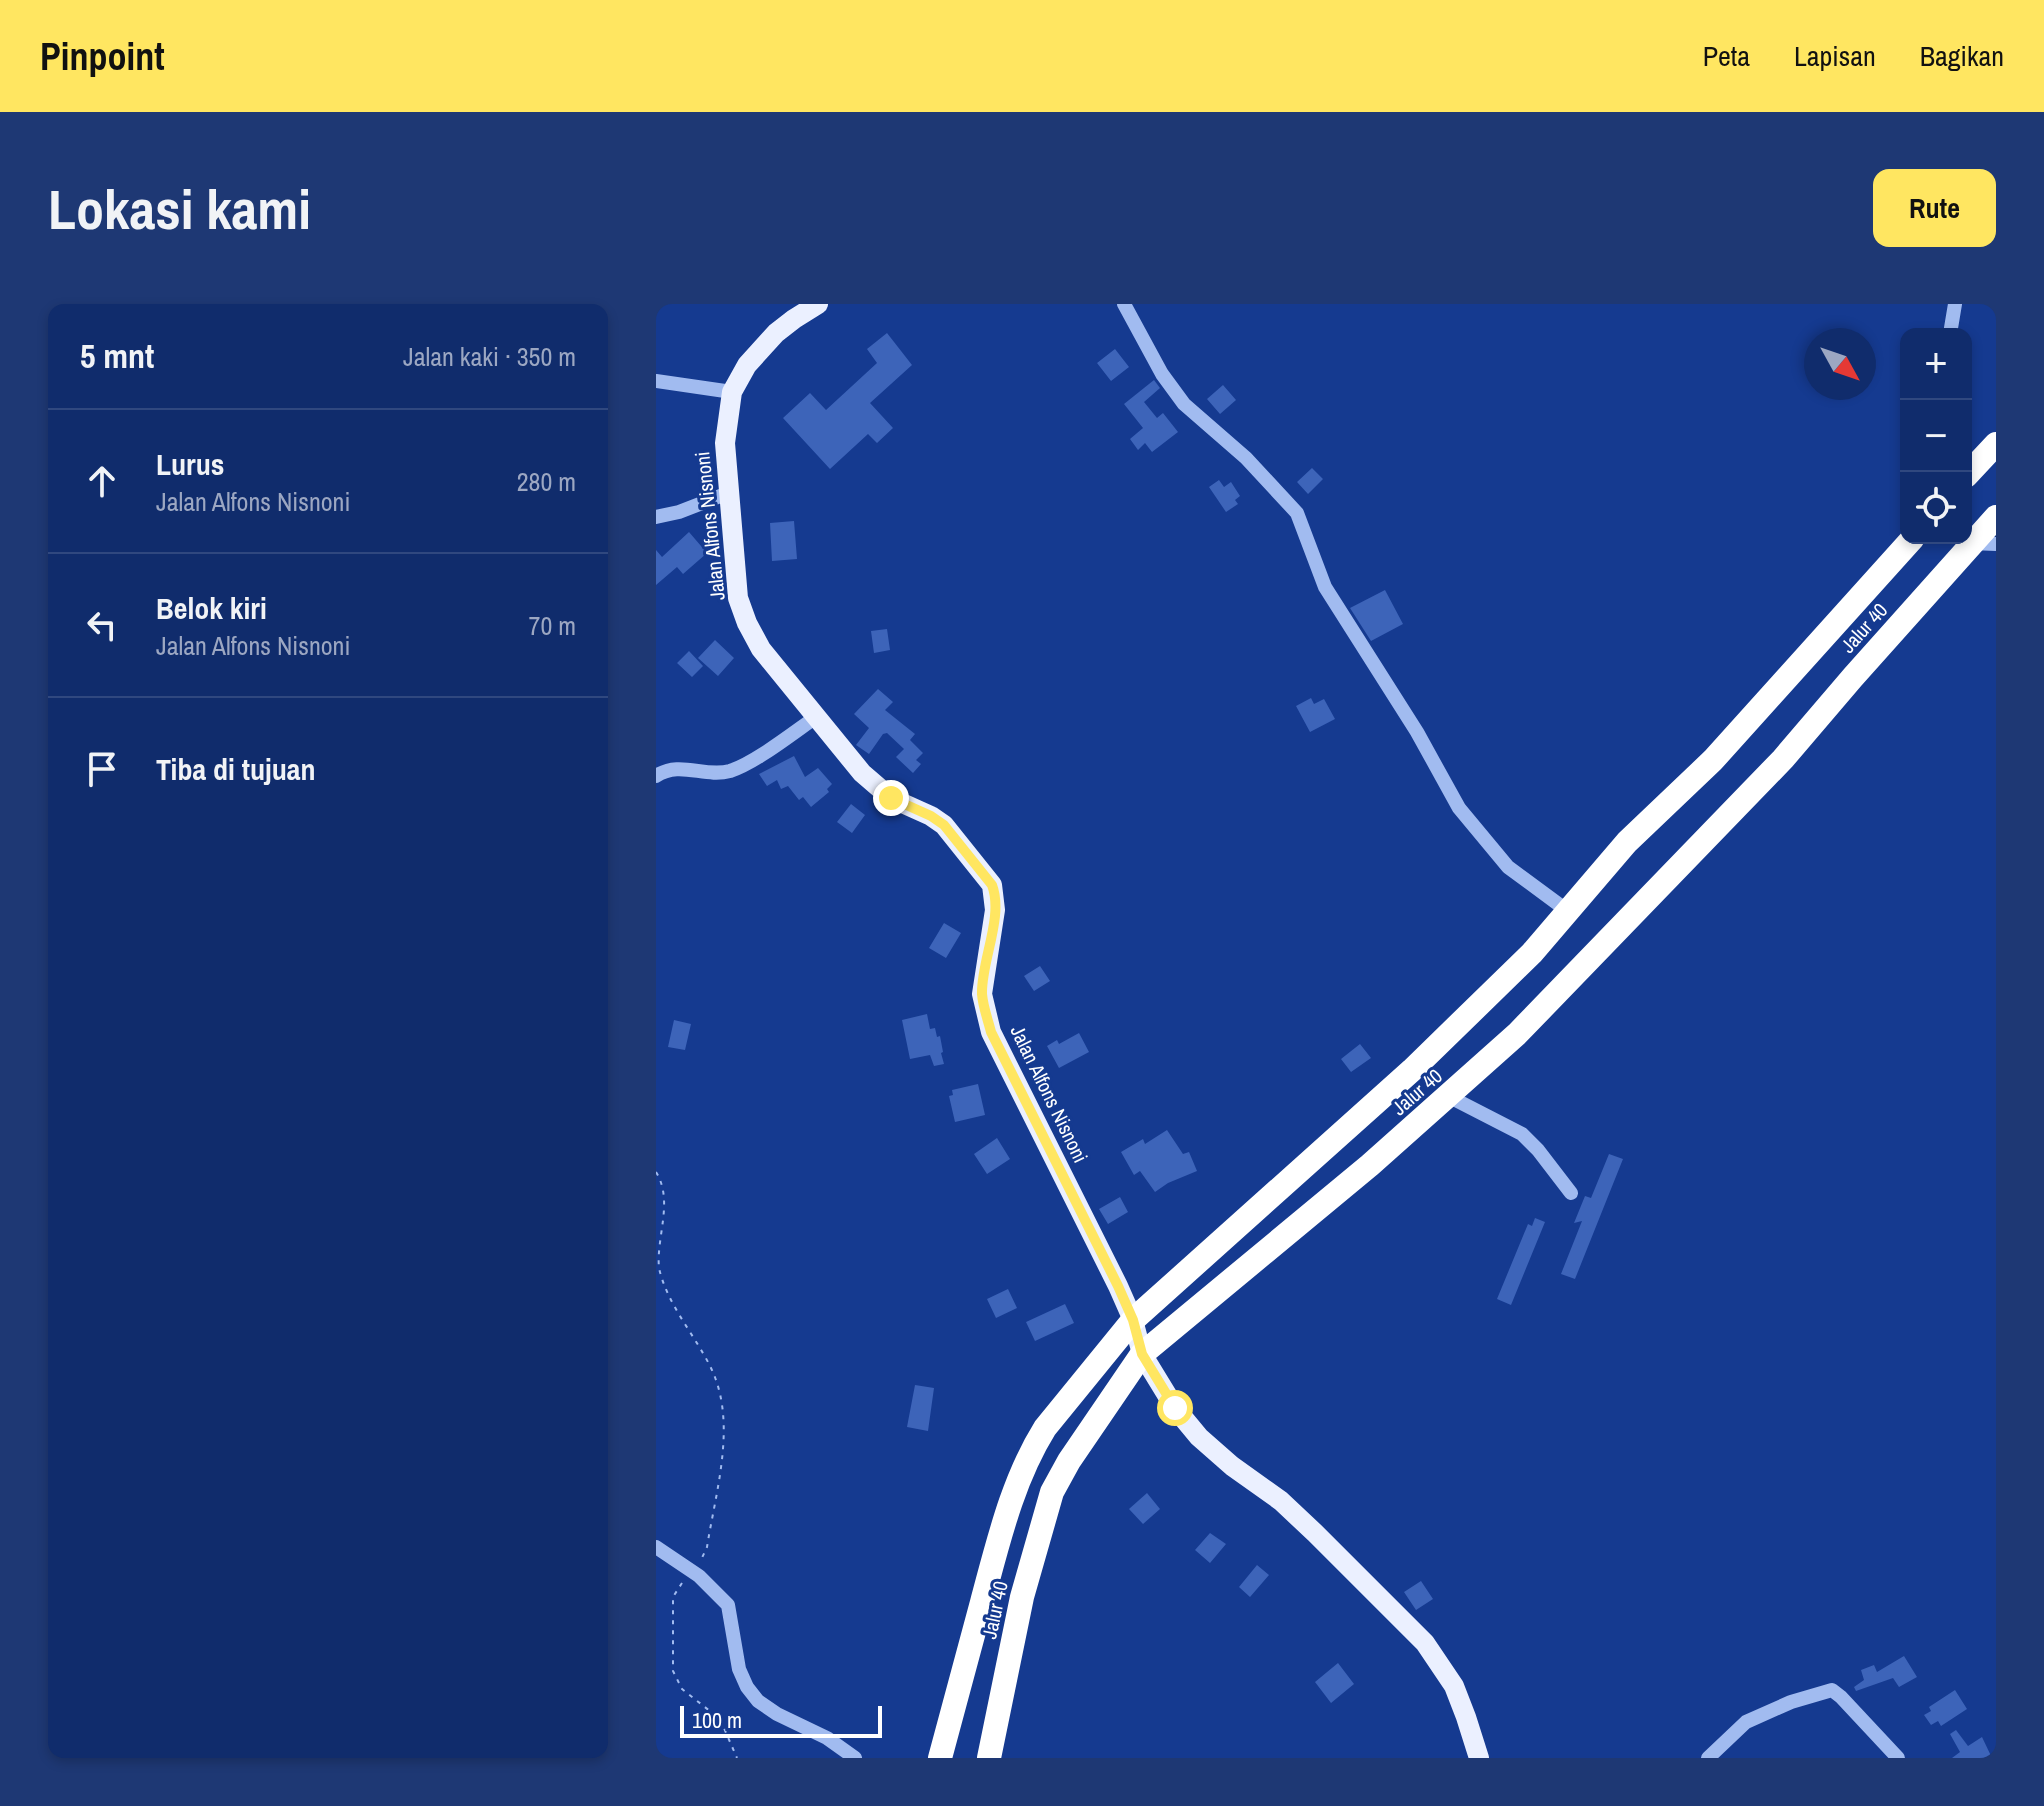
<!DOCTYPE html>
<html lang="id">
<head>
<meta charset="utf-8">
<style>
  body { margin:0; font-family:"Archivo Narrow",sans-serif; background:#1e3874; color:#f1f3f6 }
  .controls { position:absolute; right:24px; top:24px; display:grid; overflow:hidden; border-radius:16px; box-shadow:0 4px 12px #0003 }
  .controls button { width:72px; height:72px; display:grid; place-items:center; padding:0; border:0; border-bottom:2px solid #30487f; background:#102c6c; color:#f1f3f6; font:40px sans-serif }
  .compass { position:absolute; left:1148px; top:24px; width:72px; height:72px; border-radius:50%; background:#102c6c; box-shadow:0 4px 12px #0003; rotate:130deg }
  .scale { position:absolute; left:24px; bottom:20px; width:202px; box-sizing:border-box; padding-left:8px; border:4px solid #fff; border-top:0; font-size:22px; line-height:28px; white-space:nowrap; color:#fff; -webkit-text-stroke:6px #153a90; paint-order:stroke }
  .stop { position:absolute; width:24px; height:24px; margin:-18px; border:6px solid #ffe661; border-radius:50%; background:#fff }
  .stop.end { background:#ffe661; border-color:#fff; box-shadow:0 2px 8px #0008 }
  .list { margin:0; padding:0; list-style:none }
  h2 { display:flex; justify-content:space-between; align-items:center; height:104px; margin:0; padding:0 32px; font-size:34px }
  h2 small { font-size:26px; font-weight:400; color:#9ca7c2 }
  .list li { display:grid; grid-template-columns:52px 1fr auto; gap:24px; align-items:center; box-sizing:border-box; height:144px; padding:0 32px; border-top:2px solid #30487f }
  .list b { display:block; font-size:30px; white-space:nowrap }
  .list p { margin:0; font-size:26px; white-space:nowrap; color:#9ca7c2 }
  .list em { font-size:26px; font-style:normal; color:#9ca7c2 }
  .icon { flex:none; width:44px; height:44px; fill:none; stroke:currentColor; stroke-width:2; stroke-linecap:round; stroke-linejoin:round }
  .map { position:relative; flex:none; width:1340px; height:1454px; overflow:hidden; border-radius:16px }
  header { display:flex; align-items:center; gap:48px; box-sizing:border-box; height:112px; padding:0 40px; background:#ffe661; color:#111 }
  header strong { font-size:38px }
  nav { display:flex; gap:44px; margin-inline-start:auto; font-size:28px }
  .intro { display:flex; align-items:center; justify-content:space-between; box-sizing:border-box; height:192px; padding:0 48px }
  h1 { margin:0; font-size:56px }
  .button { padding:20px 36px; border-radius:16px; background:#ffe661; color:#111; font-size:28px; font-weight:700 }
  main { display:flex; gap:48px; padding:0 48px }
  aside { flex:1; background:#102c6c; border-radius:16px; box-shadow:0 4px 12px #0003 }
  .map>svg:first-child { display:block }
</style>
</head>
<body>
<header>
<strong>Pinpoint</strong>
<nav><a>Peta</a><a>Lapisan</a><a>Bagikan</a></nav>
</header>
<div class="intro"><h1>Lokasi kami</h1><a class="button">Rute</a></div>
<main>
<aside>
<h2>5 mnt<small>Jalan kaki · 350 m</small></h2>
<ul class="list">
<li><svg class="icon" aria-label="ahead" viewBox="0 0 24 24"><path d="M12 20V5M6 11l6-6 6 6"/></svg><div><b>Lurus</b><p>Jalan Alfons Nisnoni</p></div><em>280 m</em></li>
<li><svg class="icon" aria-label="left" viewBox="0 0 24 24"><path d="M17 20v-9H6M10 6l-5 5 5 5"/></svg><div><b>Belok kiri</b><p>Jalan Alfons Nisnoni</p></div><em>70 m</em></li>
<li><svg class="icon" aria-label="arrive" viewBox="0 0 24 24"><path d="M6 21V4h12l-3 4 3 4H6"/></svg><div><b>Tiba di tujuan</b></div></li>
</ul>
</aside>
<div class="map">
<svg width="1340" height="1454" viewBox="0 0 1340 1454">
  <rect width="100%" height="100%" fill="#153a90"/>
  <path fill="#3d64b9" d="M231 29 256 61 214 99 237 124 221 139 212 130 174 165 127 114 154 89 170 106 221 59 211 45Z
    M459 45 473 63 455 77 441 59Z
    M498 76 504 84 488 98 501 114 507 109 522 128 496 148 489 139 482 146 474 135 487 124 468 100Z
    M567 81 580 96 564 110 551 95Z
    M656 164 667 175 652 190 641 178Z
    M563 176 568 183 575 178 584 192 579 196 582 200 570 208 553 183Z
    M138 217 141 255 116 257 114 219Z
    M33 228 51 249 27 270 21 263 0 281V246L6 253Z
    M729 286 747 320 715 337 694 304Z
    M231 325 234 346 218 349 215 327Z
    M59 336 78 354 62 372 42 354Z
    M33 347 47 362 36 373 21 359Z
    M222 385 237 398 229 406 259 430 254 436 267 449 260 456 265 460 257 469 240 453 248 445 231 429 227 430 213 450 200 441 213 424 198 410Z
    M655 394 658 400 668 395 679 415 654 428 640 402Z
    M138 452 149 473 162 464 176 480 171 485 173 488 155 503 147 493 143 496 132 482 125 485 121 476 111 482 103 470Z
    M195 500 209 511 196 529 181 518Z
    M288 619 305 629 290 654 273 644Z
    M384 662 394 677 378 687 368 672Z
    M271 710 274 725 279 724 281 733 284 732 287 748 285 749 288 760 278 762 274 751 254 755 246 716Z
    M18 716 35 720 29 746 12 743Z
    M423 729 433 748 403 764 391 742 401 736 403 740Z
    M704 740 715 754 695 768 685 755Z
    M322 780 329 811 299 818 293 792 297 791 296 786Z
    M511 826 527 850 533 848 541 867 512 879 499 888 484 867 478 871 465 848 487 835 489 840Z
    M341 834 354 855 331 870 318 850Z
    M953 850 967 855 919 975 905 970 926 917 918 919 929 892 935 894Z
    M464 893 472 908 452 920 443 905Z
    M879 914 889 918 855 1001 841 995 872 920 876 922Z
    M352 985 361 1004 340 1014 331 995Z
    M409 1000 418 1019 379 1037 370 1018Z
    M259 1081 278 1084 272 1127 251 1123Z
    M491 1189 504 1205 487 1220 473 1205Z
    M554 1229 570 1240 554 1259 539 1246Z
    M601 1261 613 1271 594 1293 583 1283Z
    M765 1277 777 1295 760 1306 748 1288Z
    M1248 1352 1261 1373 1243 1383 1237 1374 1200 1387 1198 1383 1208 1376 1205 1366 1218 1361 1221 1368Z
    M682 1359 698 1380 675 1399 659 1378Z
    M1299 1386 1311 1405 1285 1422 1282 1417 1275 1421 1268 1411 1275 1407 1273 1403Z
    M1300 1426 1312 1442 1326 1433 1336 1454H1296L1304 1448 1294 1430Z"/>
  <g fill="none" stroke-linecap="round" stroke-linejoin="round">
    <path stroke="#a1bbf0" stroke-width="2" stroke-dasharray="4 6" stroke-linecap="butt" d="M0 868C18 897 0 933 3 964 11 1000 38 1030 54 1062 82 1117 60 1186 51 1243L45 1256
      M26 1279 17 1293V1367L26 1385 64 1415 81 1454"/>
    <path stroke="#a1bbf0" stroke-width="14" d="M468 0 506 70 528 100 590 154 641 209 669 283 761 428 803 504 852 563 913 608
      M1294 30 1299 0
      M0 77 76 88
      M0 213 23 208 72 189
      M1304 234 1315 239 1340 240
      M0 472C24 456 48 474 74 467 99 459 137 429 160 413
      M792 792 866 830 882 846 915 889
      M0 1243 43 1272 72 1301 83 1365 91 1383 102 1397 121 1410 171 1434 199 1454
      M1052 1454 1090 1418 1135 1398 1176 1386 1185 1393 1242 1454"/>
    <path stroke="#ebf0ff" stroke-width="20" d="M162 0 138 15 120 29 91 61 76 88 69 139 82 294 91 319 105 345 206 469 235 494 275 512 288 521 336 581 339 606 326 690 335 728 462 982 477 1016 486 1050 519 1104 543 1133 576 1162 625 1197 659 1229 769 1339 798 1382 810 1413 823 1454"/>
    <path stroke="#fff" stroke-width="24" d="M1310 172 1340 140
      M284 1454C298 1402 312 1350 326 1298 342 1239 356 1177 389 1124L477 1016 756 766 876 649 971 538 1057 456 1257 234
      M333 1454 366 1293 396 1188 413 1157 486 1050 714 861 861 730 1127 455 1197 373 1340 213"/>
  </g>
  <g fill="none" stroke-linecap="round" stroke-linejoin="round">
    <path stroke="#ffe661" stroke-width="10" d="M235 494 275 512 288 521 336 581C348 613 325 657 326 690 327 703 332 716 335 728L462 982 477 1016 486 1050 519 1104"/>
  </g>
  <g text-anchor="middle" stroke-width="6" stroke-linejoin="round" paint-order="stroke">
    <g font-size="20" fill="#fff" stroke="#153a90">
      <text transform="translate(54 222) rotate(-96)" y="7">Jalan Alfons Nisnoni</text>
      <text transform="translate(1208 324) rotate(-48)" y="7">Jalur 40</text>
      <text transform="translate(761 788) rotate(-41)" y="7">Jalur 40</text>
      <text transform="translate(393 790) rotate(64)" y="7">Jalan Alfons Nisnoni</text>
      <text transform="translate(339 1306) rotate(-78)" y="7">Jalur 40</text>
    </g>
  </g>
</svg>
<div class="controls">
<button>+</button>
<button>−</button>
<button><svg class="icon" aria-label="locate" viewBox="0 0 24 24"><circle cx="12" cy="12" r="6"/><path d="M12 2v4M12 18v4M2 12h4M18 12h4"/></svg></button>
</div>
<svg class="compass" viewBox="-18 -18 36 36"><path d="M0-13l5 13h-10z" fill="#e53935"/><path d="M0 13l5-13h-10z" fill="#9ca7c2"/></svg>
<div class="scale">100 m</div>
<div class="stop" style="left:519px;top:1104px"></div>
<div class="stop end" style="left:235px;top:494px"></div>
</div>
</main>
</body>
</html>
